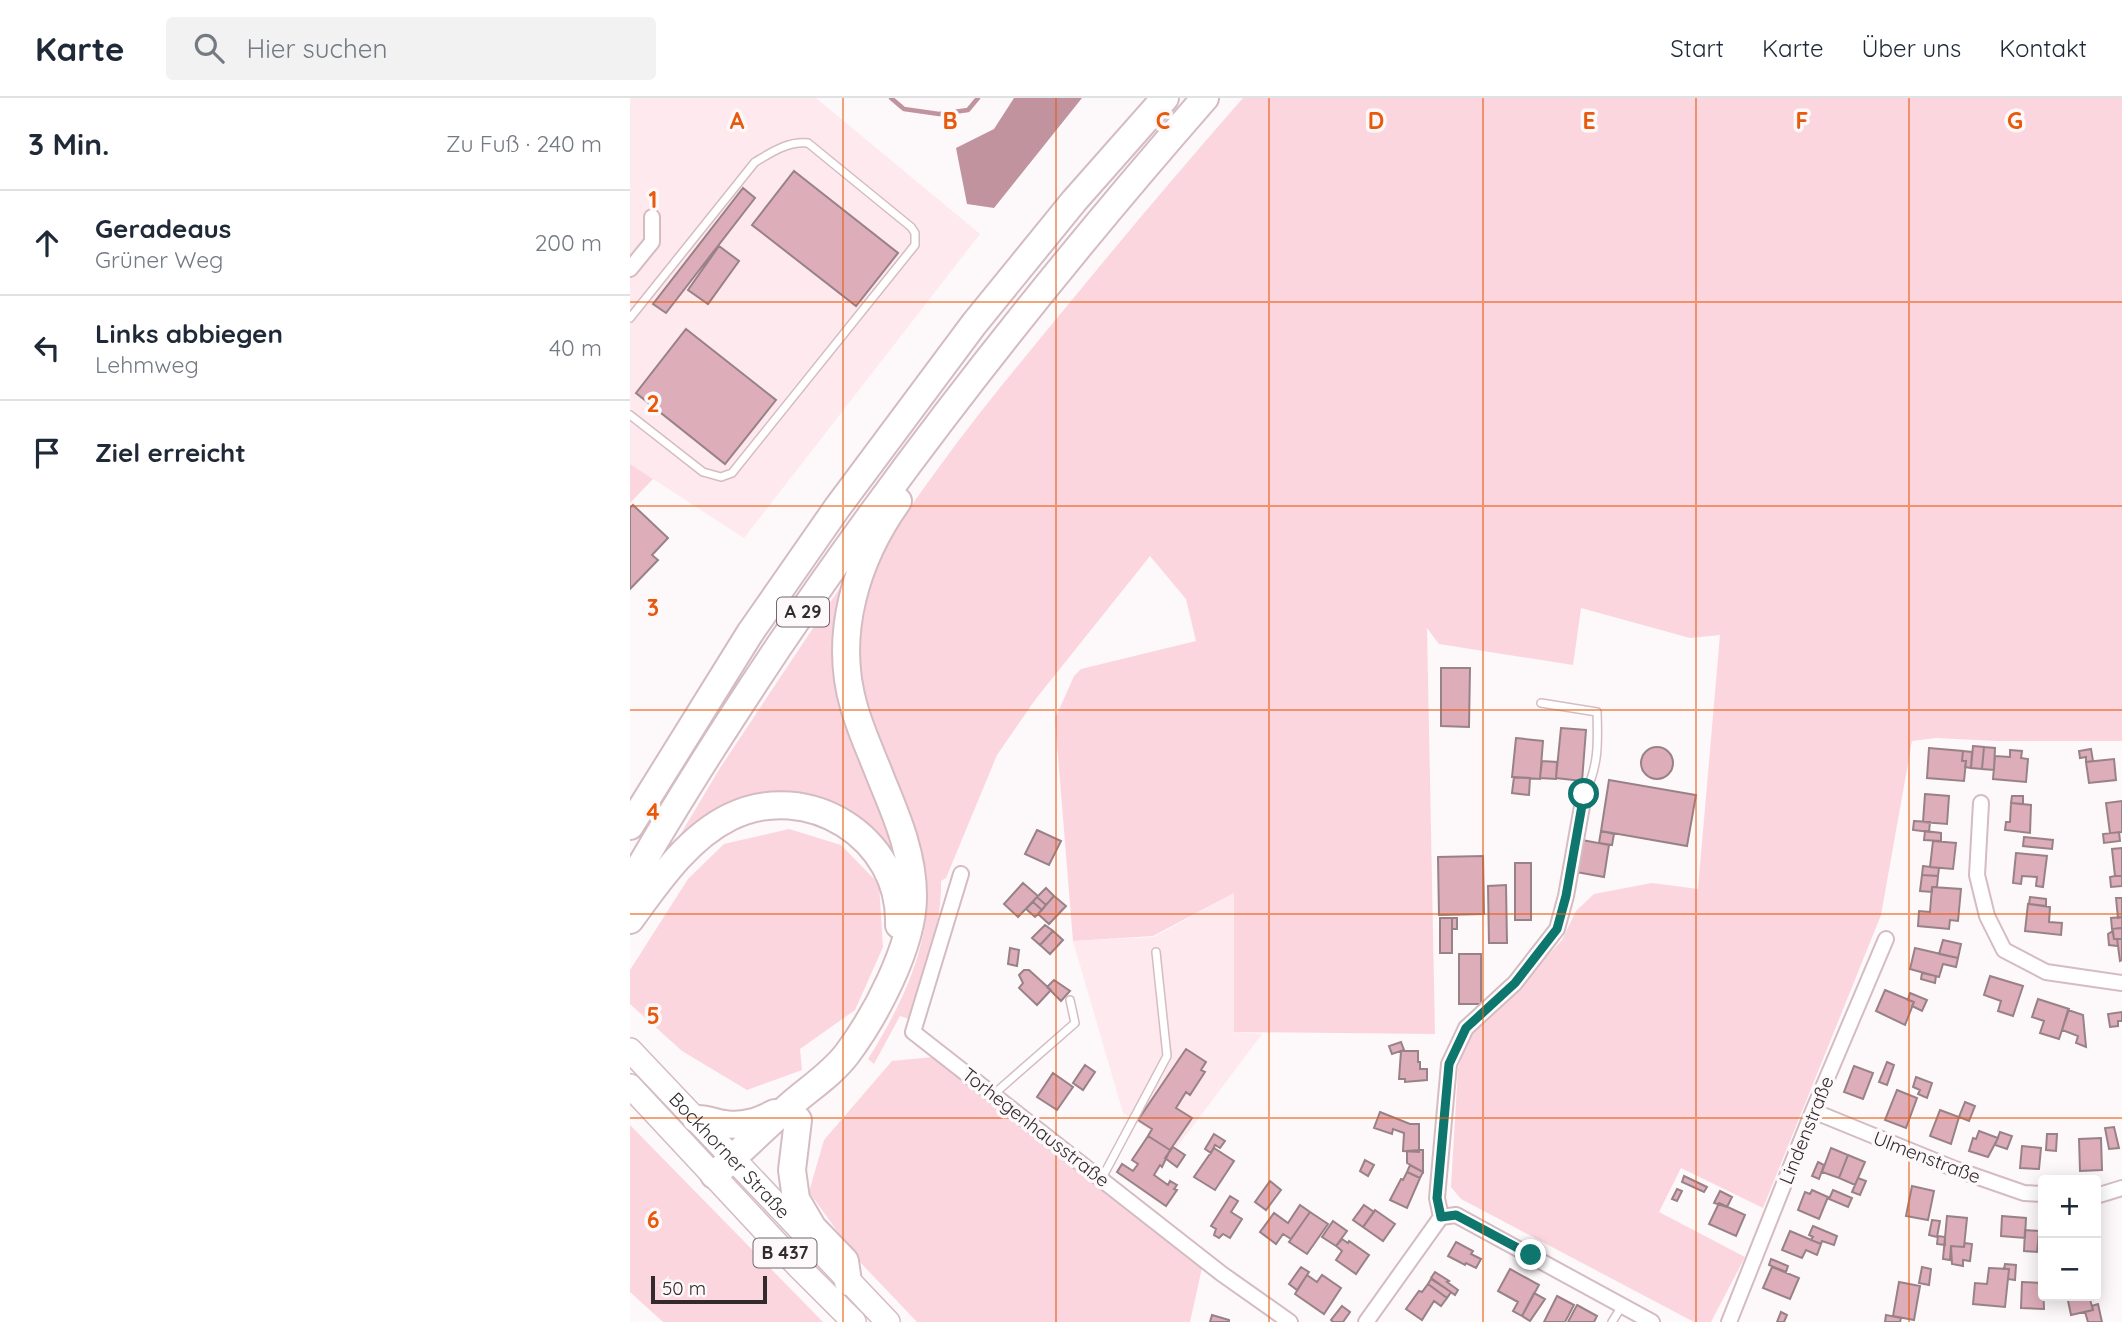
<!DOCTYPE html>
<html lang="de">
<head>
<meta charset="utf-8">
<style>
  body { margin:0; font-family:Quicksand,sans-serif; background:#f2f2f3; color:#1f2937 }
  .controls { position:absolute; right:21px; bottom:21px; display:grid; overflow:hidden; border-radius:7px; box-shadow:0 4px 18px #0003 }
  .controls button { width:63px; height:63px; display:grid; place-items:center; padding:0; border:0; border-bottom:2px solid #e0e1e3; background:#fff; color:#1f2937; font:35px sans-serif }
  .scale { position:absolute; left:21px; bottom:18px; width:116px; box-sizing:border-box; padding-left:7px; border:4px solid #332a2c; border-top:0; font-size:19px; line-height:24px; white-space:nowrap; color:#332a2c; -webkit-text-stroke:5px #fdf8fa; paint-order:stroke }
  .stop { position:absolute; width:21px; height:21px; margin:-16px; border:5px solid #0f766e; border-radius:50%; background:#fff }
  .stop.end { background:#0f766e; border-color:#fff; box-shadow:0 2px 7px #0008 }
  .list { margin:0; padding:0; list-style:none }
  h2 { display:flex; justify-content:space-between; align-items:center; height:91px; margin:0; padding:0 28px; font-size:30px }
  h2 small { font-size:23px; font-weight:400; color:#747a83 }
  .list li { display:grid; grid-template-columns:46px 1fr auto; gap:21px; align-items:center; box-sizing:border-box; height:105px; padding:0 28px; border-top:2px solid #e0e1e3 }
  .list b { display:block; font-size:26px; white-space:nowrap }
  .list p { margin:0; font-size:23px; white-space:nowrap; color:#747a83 }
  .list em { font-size:23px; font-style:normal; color:#747a83 }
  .icon { flex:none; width:38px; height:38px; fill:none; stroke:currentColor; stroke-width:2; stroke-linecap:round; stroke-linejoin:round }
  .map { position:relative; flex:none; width:1492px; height:1224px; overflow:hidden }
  header { display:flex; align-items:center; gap:42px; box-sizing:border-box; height:98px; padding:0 35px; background:#fff; border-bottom:2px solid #e0e1e3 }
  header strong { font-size:33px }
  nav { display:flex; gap:38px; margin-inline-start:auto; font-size:24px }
  .search { width:490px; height:63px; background:#f2f2f3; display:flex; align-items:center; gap:18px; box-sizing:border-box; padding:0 24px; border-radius:7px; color:#747a83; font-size:26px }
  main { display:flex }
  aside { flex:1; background:#fff }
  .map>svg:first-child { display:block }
</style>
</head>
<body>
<header>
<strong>Karte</strong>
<div class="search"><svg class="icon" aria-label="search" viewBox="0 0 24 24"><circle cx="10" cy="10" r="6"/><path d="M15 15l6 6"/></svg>Hier suchen</div>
<nav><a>Start</a><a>Karte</a><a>Über uns</a><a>Kontakt</a></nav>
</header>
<main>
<aside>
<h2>3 Min.<small>Zu Fuß · 240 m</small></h2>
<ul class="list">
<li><svg class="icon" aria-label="ahead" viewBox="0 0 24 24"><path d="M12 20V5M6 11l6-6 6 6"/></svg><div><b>Geradeaus</b><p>Grüner Weg</p></div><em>200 m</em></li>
<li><svg class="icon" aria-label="left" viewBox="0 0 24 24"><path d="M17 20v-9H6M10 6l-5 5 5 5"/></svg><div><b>Links abbiegen</b><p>Lehmweg</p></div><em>40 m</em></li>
<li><svg class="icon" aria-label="arrive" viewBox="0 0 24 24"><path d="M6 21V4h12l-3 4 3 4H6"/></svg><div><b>Ziel erreicht</b></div></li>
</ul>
</aside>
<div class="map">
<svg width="1492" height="1224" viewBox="0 0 1492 1224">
  <rect width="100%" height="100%" fill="#fdf8fa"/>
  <path fill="#fde9ee" d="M0 0H186L350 136 114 440 0 366Z
    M604 795V934L632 936 547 1049 493 1015 443 843 524 839Z"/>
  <path fill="#fbd6df" d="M613 0H1492V643H1367L1306 640 1282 643 1251 817 1133 1110 1051 1070 1029 1114 1115 1159 1081 1224H1064L831 1101 821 1089 828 970 839 936 880 898 932 842 946 813 964 796 1022 785 1068 791 1090 537 1060 540 951 510 943 567 809 546 797 530 805 936 604 934V795L523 838 443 843 425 621 444 578 451 571 566 543 556 501 520 458 405 602 367 657 316 780 311 783C312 831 294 876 279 921L270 918 244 966 238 961C278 897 311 827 291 750 282 718 268 687 255 656 240 616 224 574 231 531 235 503 242 476 255 451 269 423 289 397 307 372 342 323 380 277 418 231 482 153 546 76 613 0Z
    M0 366 23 381 0 405Z
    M223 470 212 536 273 756 265 772 159 701 31 769 90 670Z
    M159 731 211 747 249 786 253 849 225 912 170 951 172 972 117 992 52 953 0 906V872L58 781 94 746Z
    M303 959 436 1060 572 1170 560 1224H287L228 1162 179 1094 194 1042 262 963Z
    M0 1027 193 1224H33L0 1194Z"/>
  <path fill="#c1939f" d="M384 0H452L364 110 337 106 326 50 364 31Z"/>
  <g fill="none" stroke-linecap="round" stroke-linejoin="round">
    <path stroke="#c1939f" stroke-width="4.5" d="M261 0 274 11 309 16 338 12 348 0"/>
  </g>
  <path fill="#ddadba" stroke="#988287" stroke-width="2" d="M164 73 268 155 226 208 122 127Z
    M113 90 125 100 36 215 23 206Z
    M89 148 109 163 78 206 58 192Z
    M56 231 146 302 95 366 6 295Z
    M3 407 38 440 22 457 28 462 0 491V410Z
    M811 570H840L839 629 811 628Z
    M931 630 956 632 952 683 926 680Z
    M886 640 913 643 910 681 882 679Z
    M1343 648 1354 649 1352 671 1341 670Z
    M1011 665a16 16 0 1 1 32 0a16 16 0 1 1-32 0Z
    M1354 649 1365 650 1364 672 1352 671Z
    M1299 650 1333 653 1332 663H1336L1334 683 1297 680Z
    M1461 651 1463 663 1456 664V659L1450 660 1449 653Z
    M1380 652 1392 653 1391 660 1398 661 1396 684 1363 681 1365 658 1380 659Z
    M1333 653 1342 654 1341 670 1335 669 1336 663H1332Z
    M1484 661 1486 682 1459 685 1456 664Z
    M912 663 927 664 926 681 910 680Z
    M884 679 900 680 899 697 882 695Z
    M979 682 1066 697 1057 748 971 733Z
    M1295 696 1319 698 1317 726 1293 724Z
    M1382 698H1393V706L1381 705Z
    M1492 703V734L1480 735 1476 705Z
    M1381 705 1401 707 1400 735 1375 732 1376 724H1380Z
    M1284 723 1300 724 1299 734 1283 732Z
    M407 732 431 743 419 767 395 756Z
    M971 733 984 736 982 747 969 745Z
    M1295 733 1311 735V743L1294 742Z
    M1489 734 1490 743 1474 745 1473 736Z
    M1394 739 1423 742 1422 751 1393 748Z
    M952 742 979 747 974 779 946 774Z
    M1303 743 1326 745 1323 771 1300 769Z
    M1492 750V778H1485L1482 751Z
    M1386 755 1417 758 1413 789 1406 788 1407 779 1392 778 1391 786 1383 785Z
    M853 758 854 816 809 817 808 759Z
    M885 765H901V822H885Z
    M1293 768 1309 770 1308 778 1292 777Z
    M1292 777 1308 778 1307 789H1302V794L1290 793Z
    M1485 778H1492V788L1481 789 1480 779Z
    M393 785 408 798 388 819 374 806Z
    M876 787 877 845H859L858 788Z
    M1302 789 1331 791 1328 823 1320 822 1319 831 1288 828 1289 813 1300 814Z
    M416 790 424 798 416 807 407 799Z
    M424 798 436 808 419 826 408 816Z
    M407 799 416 807 412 812 403 804Z
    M1400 799 1416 801V808L1399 806Z
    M1486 800H1492V819L1488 820Z
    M403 804 412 812 405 819 396 811Z
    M1398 806 1420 809 1419 824 1432 825 1431 837 1395 833Z
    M1492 819V830L1482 831 1481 820Z
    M810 820H822V855H810Z
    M822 820H827V831H822Z
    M415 827 423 833 410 847 402 840Z
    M1490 830H1492V841H1484L1482 831Z
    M423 833 433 842 420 856 410 847Z
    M1483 833 1484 841H1487L1488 848 1479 847 1478 836Z
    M1487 841H1492V862L1490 863Z
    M1313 842 1331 846 1328 860 1309 856Z
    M380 850 389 852 387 868 378 866Z
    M1285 850 1328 860 1326 869 1313 866 1309 879 1280 871Z
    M829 856H851V906H829Z
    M394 872H399L421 892 407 907 389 890 393 885 389 877Z
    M1292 875 1306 878 1305 885 1291 881Z
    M1360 878 1393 888 1383 918 1368 913 1371 903 1354 897Z
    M424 882 440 893 431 903 417 889Z
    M1255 892 1284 904 1275 927 1246 913Z
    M1280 895 1297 902 1292 913 1282 908 1284 904 1278 902Z
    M1408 901 1439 911 1429 941 1410 935 1414 923 1402 919Z
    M1438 912 1453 917 1456 949 1446 945 1448 938 1432 932Z
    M1492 914V923H1488V928L1480 929 1478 916Z
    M771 944 774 952 762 956 759 948Z
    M556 951 576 964 571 972 575 974 560 997 556 994 546 1010 562 1020 540 1052 518 1038 522 1031 508 1022Z
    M771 953H788V964H790V971H797V982L775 984V981H769Z
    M1257 964 1264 967 1257 987 1249 984Z
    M455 967 465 974 453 992 443 985Z
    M1224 968 1243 975 1233 1001 1214 994Z
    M423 975 443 989 427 1012 407 999Z
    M1286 979 1302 985 1297 1000 1288 996 1290 992 1283 989Z
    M1267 992 1287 1000 1276 1030 1255 1022Z
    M1335 1004 1345 1008 1339 1023 1329 1019Z
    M1310 1012 1329 1019 1321 1046 1300 1038Z
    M750 1014 780 1026H789V1054L773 1053 774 1035 763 1031 762 1036 744 1030Z
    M1484 1029 1489 1050 1479 1051 1475 1030Z
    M1349 1033 1368 1040 1358 1059 1339 1053 1343 1040 1346 1041Z
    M1370 1034 1382 1038 1377 1051 1365 1047Z
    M584 1036 595 1043 590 1050 585 1047 581 1055 575 1051Z
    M1417 1036H1427L1426 1053 1416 1052Z
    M518 1038 540 1052 532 1069 530 1067 524 1077 538 1087 540 1083 547 1087 544 1091 547 1092 536 1108 487 1074 492 1066 503 1073 508 1066 502 1062Z
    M1471 1040 1472 1072 1450 1073 1449 1041Z
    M1392 1048 1411 1050 1409 1071 1390 1070Z
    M543 1049 555 1057 547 1069 535 1060Z
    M584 1050 604 1063 585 1092 564 1079Z
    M1201 1050 1218 1057 1209 1080 1192 1074Z
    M789 1052H793V1074L777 1065V1053Z
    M1218 1057 1235 1064 1225 1087 1209 1080Z
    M735 1062 744 1067 738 1078 730 1073Z
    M1188 1064 1194 1067 1189 1081 1182 1078Z
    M780 1067 793 1074 790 1080 777 1074Z
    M777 1074 790 1080 777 1110 760 1102 771 1081 773 1082Z
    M1054 1078 1077 1089 1074 1094 1052 1084Z
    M1228 1080 1236 1083 1230 1097 1222 1094Z
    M640 1083 651 1092 636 1112 625 1104Z
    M1282 1088 1304 1093 1298 1122 1276 1118Z
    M1047 1091 1052 1093 1047 1103 1042 1101Z
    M1182 1092 1198 1099 1189 1121 1168 1112 1175 1094 1180 1096Z
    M1203 1092 1222 1100 1218 1109 1199 1101Z
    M1090 1093 1102 1099 1097 1109 1084 1105Z
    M600 1098 608 1103 601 1114 612 1121 600 1140 593 1136 589 1140 584 1137 586 1131 581 1128Z
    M1089 1105 1115 1117 1106 1138 1079 1126Z
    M670 1107 680 1114 661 1141 653 1136 646 1146 630 1134 644 1115 658 1125Z
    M734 1107 744 1114 733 1129 723 1122Z
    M745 1112 765 1126 753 1143 733 1129Z
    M680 1114 698 1126 677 1156 659 1144Z
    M1317 1118 1337 1120 1334 1149 1321 1148 1320 1162 1313 1161Z
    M1372 1118 1396 1120 1395 1140 1371 1138Z
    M1302 1122 1310 1123 1307 1139 1299 1137Z
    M703 1123 717 1133 706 1148 692 1139Z
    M1183 1128 1207 1138 1204 1147 1192 1143 1191 1146 1181 1142 1183 1139 1179 1137Z
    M1395 1132 1409 1133 1407 1154 1394 1153Z
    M1160 1133 1191 1146 1187 1157 1176 1152 1172 1160 1152 1152Z
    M1308 1138 1315 1139V1147L1307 1146Z
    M712 1141 718 1145 719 1143 739 1157 726 1176 706 1162 712 1153 706 1148Z
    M826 1144 843 1153 841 1156 851 1161 846 1170 836 1165 835 1167 818 1158Z
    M1335 1145 1342 1146 1340 1163 1333 1162V1168L1322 1166 1321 1148 1334 1149Z
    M1141 1161 1158 1168 1156 1174 1139 1167Z
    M1375 1166 1386 1167 1385 1182 1378 1181 1379 1171H1374Z
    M671 1169 679 1174 667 1192 659 1186Z
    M1142 1169 1169 1180 1160 1201 1133 1190Z
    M1292 1169 1301 1171 1299 1187 1289 1185Z
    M1359 1170 1379 1171 1375 1209 1343 1206 1345 1185 1357 1186Z
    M880 1171 909 1187 892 1218 883 1213 888 1204 868 1193Z
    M805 1174 819 1183 817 1184 828 1192 825 1197 801 1180Z
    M677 1177 687 1184 692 1177 711 1190 694 1216 665 1196Z
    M801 1181 821 1194 817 1200 798 1186Z
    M1269 1184 1290 1188 1284 1222 1263 1218Z
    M1392 1184 1413 1185 1414 1211 1391 1210Z
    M798 1186 817 1200 811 1208 804 1203 792 1222 776 1211 789 1193 792 1194Z
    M904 1195 915 1201 900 1223 892 1218Z
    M927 1198 944 1207 935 1224H914Z
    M1437 1198H1459L1463 1212 1441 1217Z
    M1468 1206 1472 1224H1458L1455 1214 1463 1212 1462 1208Z
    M947 1207 967 1218 964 1224H938Z
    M712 1208 720 1214 713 1224H703L701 1222Z
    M1151 1214 1157 1217 1154 1224H1147Z
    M582 1217 599 1222V1224H580Z
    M1256 1217 1271 1220 1270 1224H1255Z"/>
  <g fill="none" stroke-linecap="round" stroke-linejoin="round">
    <g stroke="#d4bcc2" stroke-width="10">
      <path id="lane" d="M0 220 125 64C142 54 158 43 178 45L281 129 285 135V147L102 375 91 379 73 374 0 317
        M911 605 967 614C968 644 969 669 954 697
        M364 996 445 925 440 902
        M472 1080 537 958 526 854
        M982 1224 992 1208"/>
    </g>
    <g stroke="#d4bcc2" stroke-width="18">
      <path id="street" d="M0 171 22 144V119
        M1351 705 1347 777 1357 818 1374 852 1416 874 1492 885
        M331 776 283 934 592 1176 660 1224
        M1183 1013 1325 1071 1394 1095 1413 1096
        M1466 1098 1492 1090
        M811 1119 807 1100 819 966 836 930 885 885 927 831 936 798 954 697
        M736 1224 811 1119 826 1117 1022 1224
        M1099 1224 1183 1013 1256 841"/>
    </g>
    <g stroke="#d4bcc2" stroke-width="26">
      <g id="primary">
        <path id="s1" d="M0 952 258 1224"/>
        <path d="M0 988 166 1166 224 1224"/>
      </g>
    </g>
    <g stroke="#d4bcc2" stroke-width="30">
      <path id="highway" d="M0 728 120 535 207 410 344 226 444 103 535 0
        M0 786C46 705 97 626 149 548 279 356 422 175 575 0
        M0 822C27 785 57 740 100 719 177 681 272 739 269 827
        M66 1021C77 1020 84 1025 95 1026 114 1029 129 1023 145 1015
        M168 1022 162 1072 166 1101 183 1130 215 1163 218 1184
        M84 1077C109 1055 133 1031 158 1009 178 991 201 977 217 956 246 917 282 849 283 801 284 760 268 721 252 683 243 659 231 634 224 609 203 537 226 462 268 403"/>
    </g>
    <use href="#lane" stroke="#fff" stroke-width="7"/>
    <use href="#street" stroke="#fff" stroke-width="14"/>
    <use href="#primary" stroke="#fff" stroke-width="23"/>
    <use href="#highway" stroke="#fff" stroke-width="26"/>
  </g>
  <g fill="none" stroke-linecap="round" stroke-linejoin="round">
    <path stroke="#0f766e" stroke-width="9" d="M901 1157 826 1117 811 1119 807 1100 819 966 836 930 885 885 927 831 936 798 954 696"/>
  </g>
  <path fill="none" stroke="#e8590c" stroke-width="2" stroke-opacity="0.55" d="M213 0V1224M426 0V1224M639 0V1224M853 0V1224M1066 0V1224M1279 0V1224M0 204H1492M0 408H1492M0 612H1492M0 816H1492M0 1020H1492"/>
  <g text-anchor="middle" stroke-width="7" stroke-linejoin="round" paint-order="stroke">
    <g fill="#fdf8fa" stroke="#70686a" stroke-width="2">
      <rect x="147" y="499.5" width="52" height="29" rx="5"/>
      <rect x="123.5" y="1140.5" width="63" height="29" rx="5"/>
    </g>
    <g font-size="18" font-weight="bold" fill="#332a2c">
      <text x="173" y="520">A 29</text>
      <text x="155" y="1161">B 437</text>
    </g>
    <g font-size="19" fill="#332a2c" stroke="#fdf8fa">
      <text transform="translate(406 1029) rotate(38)" y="7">Torhegenhausstraße</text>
      <text transform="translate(1176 1032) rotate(-68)" y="7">Lindenstraße</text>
      <text dy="7" stroke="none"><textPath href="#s1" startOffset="145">Bockhorner Straße</textPath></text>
      <text transform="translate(1297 1059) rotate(21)" y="7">Ulmenstraße</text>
    </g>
  </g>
  <g font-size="23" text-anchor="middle" font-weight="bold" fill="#e8590c" stroke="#fdf8fa" stroke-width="7" stroke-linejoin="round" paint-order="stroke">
    <text x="107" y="31">A</text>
    <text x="320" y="31">B</text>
    <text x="533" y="31">C</text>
    <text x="746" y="31">D</text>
    <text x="959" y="31">E</text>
    <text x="1172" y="31">F</text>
    <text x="1385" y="31">G</text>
    <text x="23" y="110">1</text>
    <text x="23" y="314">2</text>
    <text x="23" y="518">3</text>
    <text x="23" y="722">4</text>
    <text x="23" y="926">5</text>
    <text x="23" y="1130">6</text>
  </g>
</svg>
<div class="controls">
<button>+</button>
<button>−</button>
</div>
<div class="scale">50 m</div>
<div class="stop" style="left:954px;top:696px"></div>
<div class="stop end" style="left:901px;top:1157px"></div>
</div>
</main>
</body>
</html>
